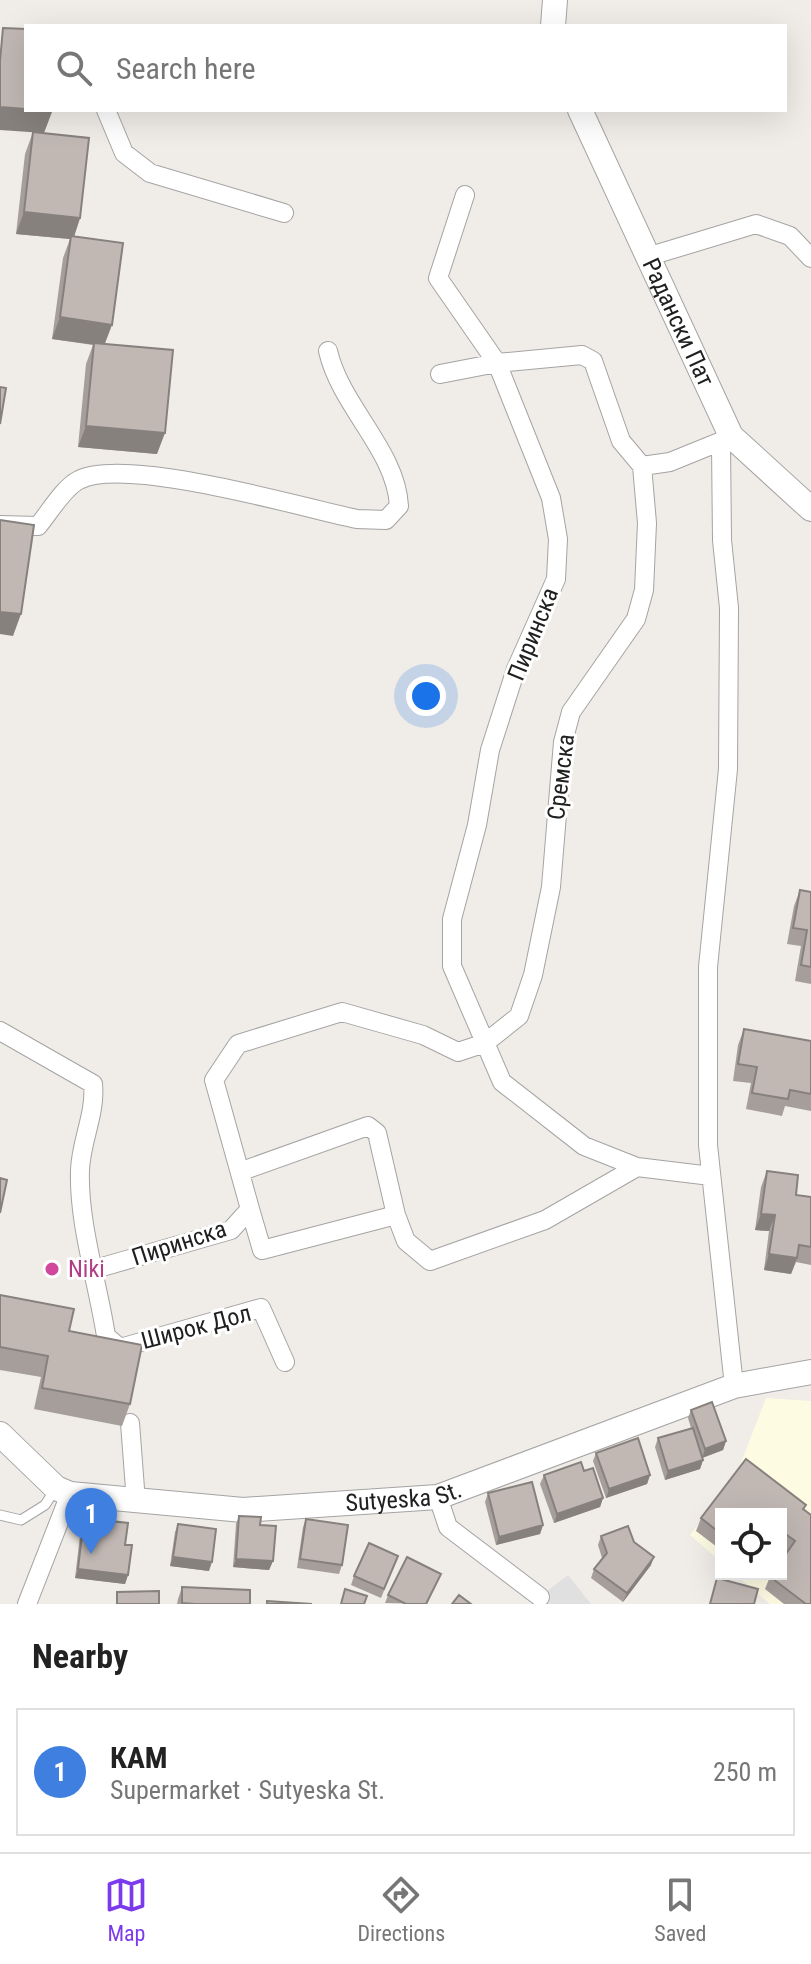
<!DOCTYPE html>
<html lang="en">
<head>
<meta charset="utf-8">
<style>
  body { margin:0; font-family:"Roboto Condensed",sans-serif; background:#f6f6f6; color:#222 }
  .controls { position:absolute; right:24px; bottom:24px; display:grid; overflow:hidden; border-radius:0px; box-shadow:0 8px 32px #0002 }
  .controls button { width:72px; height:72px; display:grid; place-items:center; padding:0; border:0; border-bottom:2px solid #e0e0e0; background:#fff; color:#222; font:40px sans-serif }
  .you { position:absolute; left:426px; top:696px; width:28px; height:28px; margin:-20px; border:6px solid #fff; border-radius:50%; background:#1a73e8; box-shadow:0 0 0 12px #1a73e833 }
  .badge { display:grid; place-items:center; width:52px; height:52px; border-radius:50%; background:#7c3aed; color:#fff; font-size:26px; font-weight:700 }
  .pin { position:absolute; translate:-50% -66px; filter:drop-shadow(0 2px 4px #0008) }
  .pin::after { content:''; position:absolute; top:42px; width:28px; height:24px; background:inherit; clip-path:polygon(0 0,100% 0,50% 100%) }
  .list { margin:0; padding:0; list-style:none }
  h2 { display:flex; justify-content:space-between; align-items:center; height:104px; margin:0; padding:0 32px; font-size:34px }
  h2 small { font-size:26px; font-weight:400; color:#767676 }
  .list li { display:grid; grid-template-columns:52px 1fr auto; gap:24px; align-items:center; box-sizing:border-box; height:128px; margin:0 16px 16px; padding:0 16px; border:2px solid #e0e0e0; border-radius:0px }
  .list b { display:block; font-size:30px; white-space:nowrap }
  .list p { margin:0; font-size:26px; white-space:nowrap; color:#767676 }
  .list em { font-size:26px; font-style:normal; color:#767676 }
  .icon { flex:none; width:44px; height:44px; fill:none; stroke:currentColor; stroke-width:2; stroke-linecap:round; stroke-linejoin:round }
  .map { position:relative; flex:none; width:811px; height:1604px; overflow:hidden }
  .search { position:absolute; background:#fff; box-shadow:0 8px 32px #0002; left:24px; right:24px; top:24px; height:88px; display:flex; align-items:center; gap:20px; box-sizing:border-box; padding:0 28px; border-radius:0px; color:#767676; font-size:30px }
  .sheet { height:248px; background:#fff }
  nav { display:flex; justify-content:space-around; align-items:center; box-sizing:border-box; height:112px; border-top:2px solid #e0e0e0; background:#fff; font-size:22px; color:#767676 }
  nav a { display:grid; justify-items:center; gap:4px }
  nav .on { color:#7c3aed }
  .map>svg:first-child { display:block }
</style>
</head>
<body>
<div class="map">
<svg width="811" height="1604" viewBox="0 0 811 1604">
  <rect width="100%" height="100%" fill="#f0ece7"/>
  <path fill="#fefbe3" d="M766 1398 811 1401V1604H770L735 1574H781V1514H721V1562L690 1535 737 1473Z"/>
  <path fill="#e0e0e0" d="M568 1575 591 1604H541L537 1599Z"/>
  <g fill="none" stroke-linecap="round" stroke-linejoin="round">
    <g stroke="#a4a4a4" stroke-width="11">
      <path id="service" d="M0 1515 21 1520 45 1505 56 1488"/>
    </g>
    <g stroke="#a4a4a4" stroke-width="20">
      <path id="minor" d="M106 110 124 153 150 173 284 213
        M465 195 438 278 497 363 551 498 558 539 556 579 516 669 490 750 477 825 452 919V966L502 1082 584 1146 637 1167 711 1176
        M650 256 756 224 790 236 811 258
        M440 374 497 363 582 355 593 361 621 441 642 466 670 462 729 438
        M721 444 722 540 729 608 728 769 708 967V1145L734 1386
        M0 525 38 526C49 513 64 487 79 480 126 456 300 507 357 519L386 520 399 506C396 450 341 407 328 351
        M0 1031 93 1084C96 1114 81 1140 80 1170 78 1222 98 1284 106 1336L120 1348 261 1308 285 1362
        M242 1171 368 1126 377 1133 396 1215 262 1250 250 1209
        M396 1215 406 1241 430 1261 545 1220 637 1167
        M95 1269 231 1230 250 1209 214 1080 238 1044 342 1012 423 1035 458 1052 485 1043 519 1016 533 975 551 887 563 742 571 712 636 619 644 590 647 523 642 466
        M130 1423 136 1502
        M438 1497 448 1527 540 1597
        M27 1604 70 1494"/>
    </g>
    <g stroke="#a4a4a4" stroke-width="26">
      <g id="tertiary">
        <path d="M553 26 555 0"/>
        <path id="s1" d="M580 110 731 436 811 509"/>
        <path id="s2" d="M0 1434 56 1488 70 1494 243 1510 438 1497 734 1386 811 1372"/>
      </g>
    </g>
    <use href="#service" stroke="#fff" stroke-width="9"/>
    <use href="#minor" stroke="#fff" stroke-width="18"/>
    <use href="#tertiary" stroke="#fff" stroke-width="24"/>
  </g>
  <path fill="#a69e9b" d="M33 132 80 218 74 236 105 344 157 454 78 447 86 364 93 345 52 339 63 258 70 239 16 234 25 154Z
    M800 890 811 892V984L795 981 801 946 787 944 794 906Z
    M744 1029 811 1041V1111L785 1106 782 1116 746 1109 751 1083 733 1081 738 1045Z
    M767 1171 796 1195 811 1197V1265L796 1262 791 1274 764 1270 769 1231 755 1230 761 1187Z
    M0 1295 69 1331 130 1404 122 1426 34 1409 41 1377 0 1370Z
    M691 1410 726 1441 723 1450 702 1458 703 1460 700 1469 665 1480 655 1447 658 1438 691 1428 688 1418Z
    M596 1453 650 1475 647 1484 606 1498 593 1461Z
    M746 1459 806 1505 804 1510 811 1515V1604H784L765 1589 771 1574H781V1561L788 1552 781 1547V1514H721V1550L696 1531 701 1518Z
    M584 1471 603 1498 600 1507 554 1523 540 1484 544 1475Z
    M488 1493 543 1525 540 1534 496 1545 485 1502Z
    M239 1516 260 1525 273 1561 269 1570 233 1567 236 1524Z
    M84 1518 125 1545 128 1575 125 1584 75 1578 81 1527Z
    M306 1519 342 1565 339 1574 297 1568 303 1527Z
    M178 1524 209 1571 170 1566 175 1532Z
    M601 1536 634 1542 651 1565 623 1602 591 1578 594 1569 602 1558 598 1545Z
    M398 1556 381 1598 351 1585 354 1576Z
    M441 1574 427 1604 385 1603 388 1595Z
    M182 1587 250 1604H177L178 1599Z"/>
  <path fill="#87817e" d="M0 107 52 112 44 133 0 130Z
    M24 212 80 218 73 240 71 236 70 239 16 234Z
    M60 317 112 325 104 346 52 339Z
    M86 426 165 433 157 454 78 447Z
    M0 612 21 614 13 636 0 634Z
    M761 1214 775 1215 769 1231 755 1230Z
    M769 1254 797 1258 791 1274 764 1270Z
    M726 1441 723 1450 702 1458 705 1449Z
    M703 1460 700 1469 665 1480 668 1471Z
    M650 1475 647 1484 606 1498 609 1489Z
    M603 1498 600 1507 554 1523 557 1514Z
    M543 1525 540 1534 496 1545 499 1537Z
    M173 1557 212 1562 209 1571 170 1566Z
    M654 1557 651 1565 623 1602 627 1593Z
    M236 1559 273 1561 269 1570 233 1567Z
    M78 1569 128 1575 125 1584 75 1578Z"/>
  <path fill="#c1b8b4" stroke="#87817e" stroke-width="2" d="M3 28 26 29V109L0 107V61Z
    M33 132 89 138 80 218 24 212Z
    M71 236 123 243 112 325 60 317Z
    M94 343 173 350 165 433 86 426Z
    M0 387 6 388 0 424Z
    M0 520 34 525 21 614 0 612Z
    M800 890 811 892V967L801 965 807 930 793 928Z
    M744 1029 811 1041V1094L790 1090 788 1099 752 1093 757 1067 738 1064Z
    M767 1171 798 1175 796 1195 811 1197V1247L799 1245 797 1258 769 1254 775 1215 761 1214Z
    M0 1178 7 1180 0 1213Z
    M0 1295 74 1309 69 1331 142 1345 130 1404 42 1388 48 1356 0 1347Z
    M712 1402 726 1441 705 1449 691 1410Z
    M693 1428 703 1460 668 1471 658 1438Z
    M638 1438 650 1475 609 1489 596 1453Z
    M746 1459 806 1505 803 1509 811 1515V1604H806L769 1576 771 1574H781V1561L795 1541 783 1532 781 1534V1514H721V1534L701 1518Z
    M581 1462 584 1471 593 1468 603 1498 557 1514 544 1475Z
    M532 1482 543 1525 499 1537 488 1493Z
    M239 1516 261 1517 260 1525 276 1526 273 1561 236 1559Z
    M84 1518 128 1523 125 1545H132L128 1575 78 1569Z
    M306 1519 348 1525 342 1565 300 1559Z
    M178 1524 216 1529 212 1562 173 1557Z
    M628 1526 634 1542 654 1557 627 1593 594 1569 607 1553 601 1536Z
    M369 1543 398 1556 384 1589 354 1576Z
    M407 1557 441 1574 426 1604H406L388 1595Z
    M717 1578 758 1589 754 1604H710Z
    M182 1587 250 1590V1604H195L182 1603Z
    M345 1589 367 1596 364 1604H341Z
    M159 1591V1604H117V1592Z
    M459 1595 471 1604H452Z
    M267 1601 312 1604H267Z"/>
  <circle fill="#d1479c" stroke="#fff" stroke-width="3" cx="52" cy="1269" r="8"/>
  <g text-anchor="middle" stroke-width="6" stroke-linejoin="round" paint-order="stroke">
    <g font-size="24" fill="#202020" stroke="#fff">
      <text dy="8" stroke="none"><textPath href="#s1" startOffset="234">Радански Пат</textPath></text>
      <text transform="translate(533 634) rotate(-68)" y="8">Пиринска</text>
      <text transform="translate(561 777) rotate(-83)" y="8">Сремска</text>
      <text transform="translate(179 1243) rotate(-18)" y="8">Пиринска</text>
      <text transform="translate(196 1327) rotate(-15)" y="8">Широк Дол</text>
      <text dy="8" stroke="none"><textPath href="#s2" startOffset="428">Sutyeska St.</textPath></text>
    </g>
    <g font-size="24" fill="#b23c85" stroke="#fff" text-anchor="start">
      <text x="68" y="1277">Niki</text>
    </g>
  </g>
</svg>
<div class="controls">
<button><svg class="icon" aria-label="locate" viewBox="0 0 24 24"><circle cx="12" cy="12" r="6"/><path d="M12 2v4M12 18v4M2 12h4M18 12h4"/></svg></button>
</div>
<div class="you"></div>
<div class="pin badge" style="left:91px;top:1554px;background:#3f7fe0">1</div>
<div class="search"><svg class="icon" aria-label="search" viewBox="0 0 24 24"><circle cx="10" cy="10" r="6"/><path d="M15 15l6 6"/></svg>Search here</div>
</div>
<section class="sheet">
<h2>Nearby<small></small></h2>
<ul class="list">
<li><span class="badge" style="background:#3f7fe0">1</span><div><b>КАМ</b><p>Supermarket · Sutyeska St.</p></div><em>250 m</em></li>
</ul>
</section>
<nav>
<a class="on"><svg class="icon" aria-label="map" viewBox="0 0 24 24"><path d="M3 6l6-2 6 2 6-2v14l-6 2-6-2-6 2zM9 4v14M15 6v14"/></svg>Map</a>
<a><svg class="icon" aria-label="directions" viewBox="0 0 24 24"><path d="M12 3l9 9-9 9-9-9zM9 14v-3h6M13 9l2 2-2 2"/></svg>Directions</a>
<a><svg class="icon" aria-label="saved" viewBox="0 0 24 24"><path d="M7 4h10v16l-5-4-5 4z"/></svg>Saved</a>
</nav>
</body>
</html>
